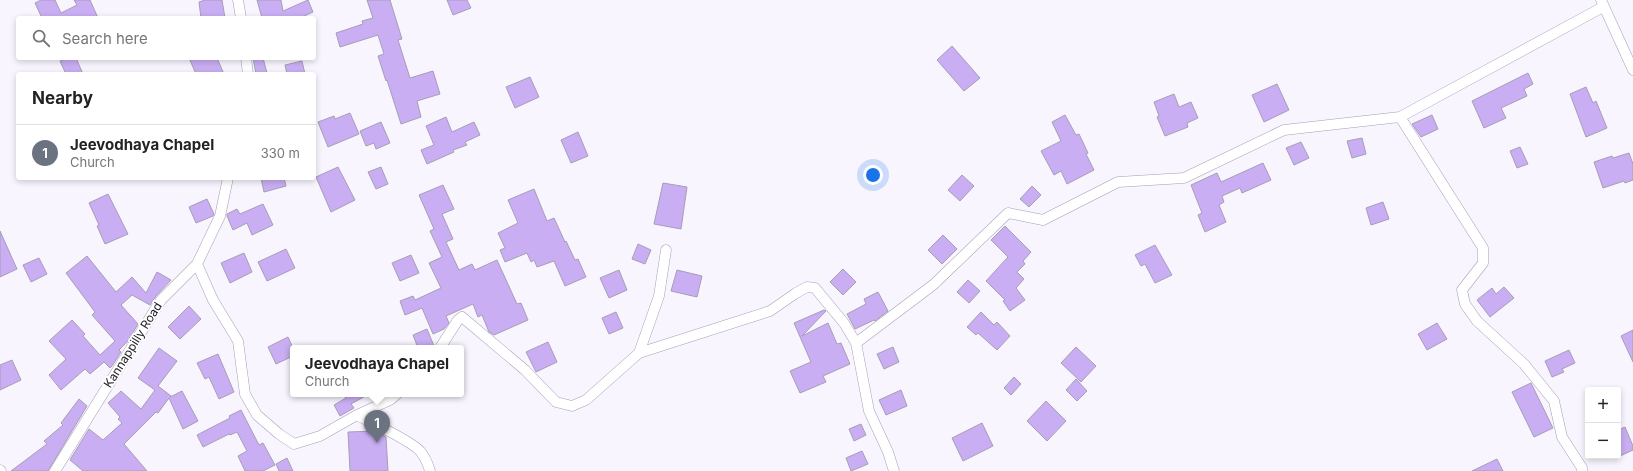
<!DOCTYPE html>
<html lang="en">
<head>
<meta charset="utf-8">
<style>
  body { margin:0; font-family:Inter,sans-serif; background:#f6f6f6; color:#222 }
  .controls { position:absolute; right:12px; bottom:12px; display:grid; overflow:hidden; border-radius:4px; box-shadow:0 2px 6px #0003 }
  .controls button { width:36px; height:36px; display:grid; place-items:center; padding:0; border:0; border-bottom:1px solid #e0e0e0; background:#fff; color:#222; font:20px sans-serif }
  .you { position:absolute; left:873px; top:175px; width:14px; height:14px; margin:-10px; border:3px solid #fff; border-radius:50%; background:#1a73e8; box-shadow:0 0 0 6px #1a73e833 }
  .badge { display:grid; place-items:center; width:26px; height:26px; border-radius:50%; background:#2563eb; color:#fff; font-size:13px; font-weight:700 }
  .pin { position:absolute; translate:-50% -33px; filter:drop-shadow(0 1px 2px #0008) }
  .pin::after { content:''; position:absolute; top:21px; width:14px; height:12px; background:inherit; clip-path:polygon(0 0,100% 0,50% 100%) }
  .popup { position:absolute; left:290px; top:345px; width:174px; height:52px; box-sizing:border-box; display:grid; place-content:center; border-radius:4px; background:#fff; filter:drop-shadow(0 1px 3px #0005); font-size:13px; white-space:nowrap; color:#767676 }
  .popup b { font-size:15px; color:#222 }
  .popup::after { content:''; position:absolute; left:50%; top:100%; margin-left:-8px; border:8px solid transparent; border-top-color:#fff }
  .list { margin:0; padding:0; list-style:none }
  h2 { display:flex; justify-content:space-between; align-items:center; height:52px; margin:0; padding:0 16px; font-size:17px }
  h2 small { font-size:13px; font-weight:400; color:#767676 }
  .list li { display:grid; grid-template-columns:26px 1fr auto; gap:12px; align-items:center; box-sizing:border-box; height:56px; padding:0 16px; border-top:1px solid #e0e0e0 }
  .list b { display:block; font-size:15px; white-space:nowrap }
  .list p { margin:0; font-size:13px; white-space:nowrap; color:#767676 }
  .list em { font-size:13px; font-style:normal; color:#767676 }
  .icon { flex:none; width:22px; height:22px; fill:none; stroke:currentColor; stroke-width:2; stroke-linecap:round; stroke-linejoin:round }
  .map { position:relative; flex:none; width:1633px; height:471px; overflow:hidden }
  .search { position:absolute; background:#fff; box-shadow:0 2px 6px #0003; left:16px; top:16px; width:300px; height:44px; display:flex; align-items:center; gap:10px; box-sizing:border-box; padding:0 14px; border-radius:4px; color:#767676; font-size:15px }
  .panel { position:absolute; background:#fff; box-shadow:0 2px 6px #0003; left:16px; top:72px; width:300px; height:108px; border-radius:4px }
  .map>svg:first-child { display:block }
</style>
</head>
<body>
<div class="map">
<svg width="1633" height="471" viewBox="0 0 1633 471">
  <rect width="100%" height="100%" fill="#f8f5ff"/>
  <path fill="#c9aef3" stroke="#a69eb5" d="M41 0H55L61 13 77 5 74 0H90L98 18H42L35 3Z
    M205 0H222L225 18H201L199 2Z
    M257 0H281L283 11 308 0 313 12 300 18H262Z
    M367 0H390L402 39 398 40 410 78 433 71 440 94 417 101 421 117 401 124 387 80 386 81 378 56 384 54 378 35 340 47 336 33 363 24 362 21 373 18Z
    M447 0H467L471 8 453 15Z
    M952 46 980 78 964 91 937 60Z
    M67 58H76L83 74H66L60 61Z
    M189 58H217L224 74H196Z
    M253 58H263L267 73 256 74Z
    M302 61 305 74H287L285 65Z
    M1528 73 1533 84 1524 89 1527 96 1501 108 1506 118 1484 128 1472 101Z
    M530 77 539 97 515 108 506 87Z
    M1277 84 1289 110 1264 122 1252 95Z
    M1586 87 1593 103 1596 101 1607 128 1586 137 1570 94Z
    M1174 94 1179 107 1191 102 1198 118 1187 123 1188 127 1165 136 1157 117 1159 116 1154 102Z
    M350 113 359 134 328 147 318 122 334 116 335 119Z
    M1065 115 1076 135 1079 134 1088 153 1086 154 1094 170 1067 184 1061 171 1054 175 1041 151 1061 141 1052 122Z
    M1432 115 1438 129 1421 137 1412 124Z
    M446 117 452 132 474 122 480 135 465 142 467 145 453 150 454 152 427 164 421 150 434 145 426 126Z
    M381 122 390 143 376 149 374 143 366 146 360 131Z
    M578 132 588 156 571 163 561 140Z
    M1362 138 1366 154 1352 158 1347 141Z
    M1301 142 1309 158 1294 165 1286 148Z
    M1520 147 1528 164 1517 168 1510 151Z
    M1629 153 1633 164V180L1625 183 1624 181 1603 188 1594 162 1612 156 1613 158Z
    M1263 163 1271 180 1242 193 1240 188 1222 196 1224 202 1219 205 1226 222 1205 232 1198 215 1202 213 1191 185 1217 173 1221 182Z
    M338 167 355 200 331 212 316 177Z
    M381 167 388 184 376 189 368 172Z
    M962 175 974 186 960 201 948 190Z
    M261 178H284L286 186 264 192Z
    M663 183 687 187 681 229 654 224Z
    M443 185 454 209 442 214 453 239 446 242 459 270 472 264 475 270 497 260 517 304 521 303 528 320 494 335 489 332 482 315 478 317 473 304 446 316 449 323 444 329 433 334 422 308 405 315 400 301 413 296 415 300 441 288 429 263 442 257 430 231 434 229 419 195Z
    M1032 186 1041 195 1029 207 1020 199Z
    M534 189 547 221 554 218 565 242 566 241 575 260 578 259 586 277 565 286 554 261 537 267 534 260 531 262 527 253 505 262 500 250 505 248 498 233 518 223 508 200Z
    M108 194 128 234 105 244 97 226 99 225 89 203Z
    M207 199 214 214 213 216 196 223 189 207Z
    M1383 202 1389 219 1371 225 1366 208Z
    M263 204 273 225 252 235 247 223 233 230 227 216V214L237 209 240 214Z
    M1005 226 1031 252 1023 261 1025 264 1017 272 1024 279 1016 288 1025 300 1010 311 1003 301 1005 300 986 281 1008 257 991 240Z
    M0 231 17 269 0 277Z
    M943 235 957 249 942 264 928 250Z
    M638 244 651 250 645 264 632 259Z
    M1155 245 1172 275 1155 283 1145 264 1141 266 1135 255Z
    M286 249 295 268 267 281 258 262Z
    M244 253 252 272 230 283 221 263Z
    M411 255 419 273 400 281 392 263Z
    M87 256 116 292 132 277 146 293 157 272 171 280 156 296 150 305 132 295 121 305 138 324 128 341 119 350 121 352 112 366 110 368 104 362 90 374 85 369 61 390 49 375 66 359 49 341 72 320 85 334 83 336 100 355 115 341 92 315 95 312 66 273Z
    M39 258 47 274 31 282 23 265Z
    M843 269 856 282 843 295 830 282Z
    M619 270 627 290 609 298 600 278Z
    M677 270 702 276 697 297 671 291Z
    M968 280 980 291 969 303 957 292Z
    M1504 287 1514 298 1490 317 1477 300 1492 288 1496 294Z
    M878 292 888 311 875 321 874 320 855 329 847 314 866 304 864 299Z
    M189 306 201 319 180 339 168 327Z
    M824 310 826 311 802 336 828 323 837 344 841 343 850 364 823 376 826 382 800 393 790 371 811 362 794 323Z
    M616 312 623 328 609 334 602 318Z
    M981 312 994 325 997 322 1010 336 997 350 978 333 976 335 967 327Z
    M1437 323 1447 339 1427 350 1418 334Z
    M427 329 434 346V348H418L413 335Z
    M1633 330V362L1621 336Z
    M288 337 293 348V356L276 364 268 347Z
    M548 342 557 362 536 372 526 352Z
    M893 347 899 362 884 369 877 354Z
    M1076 347 1096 366 1081 382 1061 363Z
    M159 348 177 361 158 386 171 396 170 397 182 391 198 421 183 429 169 398 158 413 156 412 124 444 147 471H83L70 460 89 429 103 440 122 423 118 419 120 417 108 403 121 391 141 409 155 390 138 378Z
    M1569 350 1575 363 1562 369 1564 372 1552 377 1545 361Z
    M218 354 234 392 219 399 209 377 205 379 197 363Z
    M12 360 21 380 0 390V365Z
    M1014 377 1021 384 1011 395 1004 388Z
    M1076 379 1087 391 1077 401 1066 390Z
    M1531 383 1553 428 1534 437 1512 392Z
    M901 390 907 406 886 415 879 400Z
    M344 394H369L351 404 354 408 340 416 334 405 346 398Z
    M79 399 87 406 48 471H11L47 444 44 441 63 425 61 423Z
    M1046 401 1066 421 1047 441 1027 421Z
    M241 410 259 445 263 443 275 465 263 471H245L238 456 247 451 237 432 230 435 229 434 203 447 197 435 230 418 229 416Z
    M982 423 993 446 963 461 952 438Z
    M861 424 866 435 854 441 849 429Z
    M1625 427 1633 446V450L1618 457V430Z
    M375 431 386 437 388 471H350L348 432Z
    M862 451 868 464 851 471 846 458Z
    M287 458 293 471H279L276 464Z
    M1497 459 1503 471H1472Z"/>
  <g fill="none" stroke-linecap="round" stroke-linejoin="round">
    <g stroke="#a69eb5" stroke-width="11">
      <path id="minor" d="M238 0 241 18
        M1601 0 1633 70
        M246 58 248 74
        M1400 117 1483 248V263L1462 290 1465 304 1477 321 1524 364 1554 401 1562 437 1582 468V471
        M197 264 213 300 238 341 245 394 257 415 279 434 294 444 320 436 357 415C372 423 410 440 420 451 425 457 428 464 430 471
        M856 343 933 285 1008 213 1043 220 1118 182 1184 178 1284 130 1400 117 1603 7
        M440 348 458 320 462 317 525 370 556 402 572 406 586 400 639 353 770 311 796 293 807 287 815 288 844 323 856 343 869 411 888 452 894 471
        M639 353 659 296 666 250
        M357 415 390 400 397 394
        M0 470 1 471
        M55 471 161 300 197 264 220 216 228 178"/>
    </g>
    <use href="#minor" stroke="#fff" stroke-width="10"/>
  </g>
  <g text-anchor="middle" stroke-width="3.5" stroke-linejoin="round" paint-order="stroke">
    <g font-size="12" fill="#201d26" stroke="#fff">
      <text transform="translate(133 345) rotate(-58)" y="4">Kannappilly Road</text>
    </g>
  </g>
</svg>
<div class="controls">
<button>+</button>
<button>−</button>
</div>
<div class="you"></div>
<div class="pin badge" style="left:377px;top:443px;background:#6b7280">1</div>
<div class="popup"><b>Jeevodhaya Chapel</b>Church</div>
<div class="search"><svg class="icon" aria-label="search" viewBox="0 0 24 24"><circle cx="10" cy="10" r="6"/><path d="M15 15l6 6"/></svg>Search here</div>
<section class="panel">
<h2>Nearby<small></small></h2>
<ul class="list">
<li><span class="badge" style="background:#6b7280">1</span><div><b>Jeevodhaya Chapel</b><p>Church</p></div><em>330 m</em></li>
</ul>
</section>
</div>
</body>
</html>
